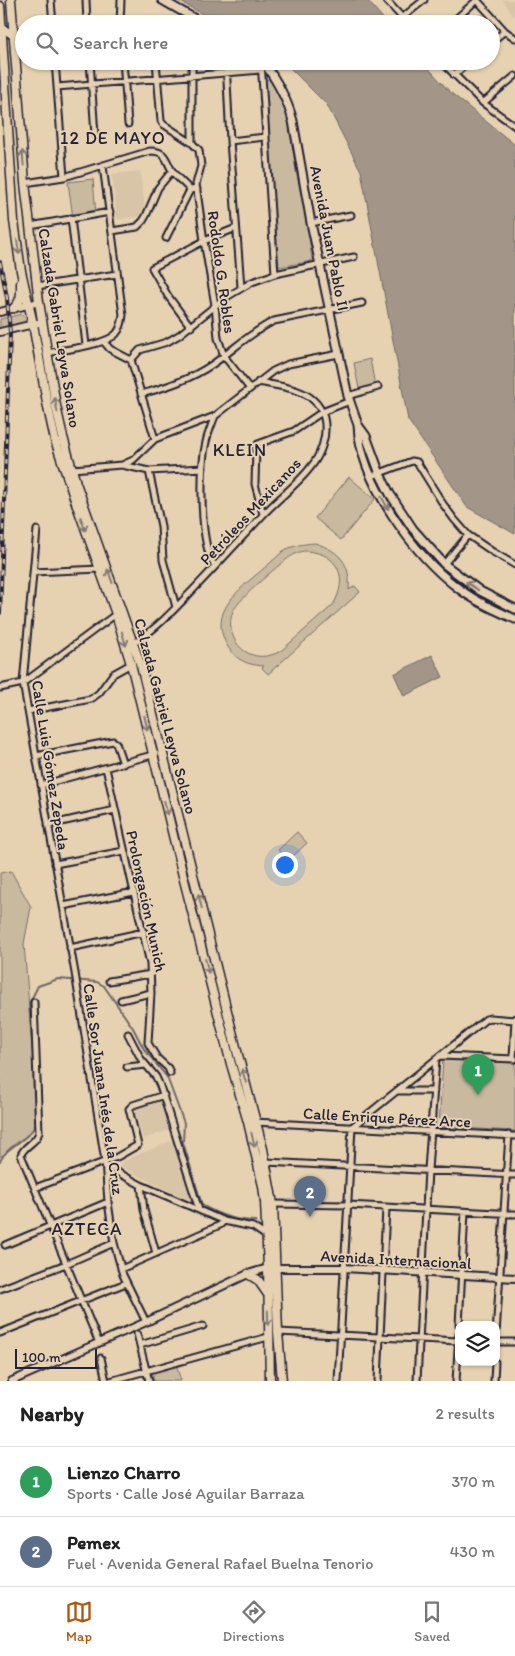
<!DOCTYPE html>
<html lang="en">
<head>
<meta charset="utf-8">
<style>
  body { margin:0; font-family:Itim,sans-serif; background:#f2f2f2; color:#222 }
  .controls { position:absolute; right:15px; bottom:15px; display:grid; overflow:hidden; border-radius:10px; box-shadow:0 1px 4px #0004 }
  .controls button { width:45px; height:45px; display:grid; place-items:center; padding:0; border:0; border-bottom:1px solid #e0e0e0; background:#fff; color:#222; font:25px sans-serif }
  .scale { position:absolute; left:15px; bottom:12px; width:82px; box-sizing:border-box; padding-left:5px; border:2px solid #22223b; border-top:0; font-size:14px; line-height:18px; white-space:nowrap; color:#22223b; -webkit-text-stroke:4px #e6d2b0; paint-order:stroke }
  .you { position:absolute; left:284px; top:864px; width:18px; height:18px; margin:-12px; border:4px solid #fff; border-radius:50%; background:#1a73e8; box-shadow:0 0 0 8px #1a73e833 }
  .badge { display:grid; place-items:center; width:32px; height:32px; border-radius:50%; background:#b45309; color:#fff; font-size:16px; font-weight:700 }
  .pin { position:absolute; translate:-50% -41px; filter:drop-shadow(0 1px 2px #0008) }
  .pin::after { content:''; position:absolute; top:26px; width:18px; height:15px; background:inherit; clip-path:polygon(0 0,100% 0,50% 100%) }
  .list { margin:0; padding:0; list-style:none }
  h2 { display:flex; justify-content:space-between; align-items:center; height:65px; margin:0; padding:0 20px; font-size:21px }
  h2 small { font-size:16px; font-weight:400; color:#767676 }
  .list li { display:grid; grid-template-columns:32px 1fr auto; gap:15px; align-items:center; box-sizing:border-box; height:70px; padding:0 20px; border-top:1px solid #e0e0e0 }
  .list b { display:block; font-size:19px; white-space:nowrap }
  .list p { margin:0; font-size:16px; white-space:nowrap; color:#767676 }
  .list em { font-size:16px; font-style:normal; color:#767676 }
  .icon { flex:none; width:28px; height:28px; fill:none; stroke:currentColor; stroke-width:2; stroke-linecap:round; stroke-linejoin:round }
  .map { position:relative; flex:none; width:515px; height:1381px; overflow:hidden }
  .search { position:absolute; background:#fff; box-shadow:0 1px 4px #0004; left:15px; right:15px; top:15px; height:55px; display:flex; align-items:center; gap:12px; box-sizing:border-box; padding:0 18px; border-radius:28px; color:#767676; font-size:19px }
  .sheet { height:205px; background:#fff }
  nav { display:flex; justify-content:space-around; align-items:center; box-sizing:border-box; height:70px; border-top:1px solid #e0e0e0; background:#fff; font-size:14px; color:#767676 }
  nav a { display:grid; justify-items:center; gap:2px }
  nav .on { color:#b45309 }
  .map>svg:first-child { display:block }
</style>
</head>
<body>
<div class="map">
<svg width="515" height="1381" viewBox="0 0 515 1381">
  <rect width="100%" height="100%" fill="#e6d2b0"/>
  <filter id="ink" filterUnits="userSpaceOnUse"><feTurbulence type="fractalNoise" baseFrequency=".02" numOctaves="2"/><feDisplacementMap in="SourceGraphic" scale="10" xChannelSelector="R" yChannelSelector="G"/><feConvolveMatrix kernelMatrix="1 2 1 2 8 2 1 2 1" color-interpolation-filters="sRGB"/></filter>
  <g filter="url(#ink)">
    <path fill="#d8c5a7" d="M503 0H515V16L514 17Z
      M140 171 146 216 117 219 112 174Z
      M163 1099 172 1129 143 1139 133 1109Z
      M173 1140 194 1204 122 1167 121 1162Z"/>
    <path fill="#c9b99f" stroke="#766e6d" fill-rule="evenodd" d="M270 78 287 111 296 171 308 226 312 261 279 267 264 82Z
      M93 179 96 214 73 218 68 182Z
      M22 314 26 319 24 323 19 325 0 328V319Z
      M370 359 375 386 359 389 354 363Z
      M349 477 375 499 341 540 315 518Z
      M315 543C340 551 351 564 349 590L355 586 360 592 268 674 262 668 264 666C249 665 236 661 228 647 210 617 230 598 251 579 262 570 273 561 283 551 294 545 303 544 315 543ZM306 551C339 553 349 578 333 605L282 650C279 652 275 654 271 655 245 663 223 636 233 611 238 600 284 559 295 554 298 552 303 551 306 551Z
      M297 832 307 843 288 861 278 850Z
      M11 871 31 907 24 944 37 1107 35 1128 22 1140 0 1157V873Z
      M443 1059 515 1063V1131L439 1127Z
      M273 1337 279 1381H272Z
      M176 1364 181 1381H154L152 1371Z"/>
    <path fill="#a39688" stroke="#6f6869" d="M177 0H367L388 24H231C219 17 220 11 204 15Z
      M283 61H422L450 92 515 145V534L467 507 408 420 361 171 327 105Z
      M432 655 443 677 404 696 394 674Z"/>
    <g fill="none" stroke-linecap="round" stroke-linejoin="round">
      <path stroke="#6f6869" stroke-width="2" d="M34 1066 29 1004 38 986 58 979 97 982 104 986 133 1028 144 1049 167 1077 184 1123 183 1142 202 1205C219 1215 237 1221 256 1221
        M0 1161C8 1144 31 1140 37 1121"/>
      <g stroke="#22223b" stroke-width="9">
        <path id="minor" d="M51 0 53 24
          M86 0 87 24
          M386 0 408 24
          M477 0 505 31 515 38
          M403 17 424 0
          M120 24 121 0
          M450 24 477 0
          M491 42 505 31
          M55 61 64 177
          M90 61 95 135
          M123 61 128 124
          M156 61 161 121 163 124 192 143 199 150 201 166 196 184 204 241 215 305 218 338 224 356 250 389
          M192 61V143
          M226 61 230 141 241 287
          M261 61 275 274
          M441 61 483 103 515 126
          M454 75 470 61
          M57 87 261 70
          M483 103 515 76
          M230 141 265 137
          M25 183 64 177 150 151C168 151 165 161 173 172 177 178 185 184 190 190L197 189
          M71 218 86 345
          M311 223 351 215
          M30 226 110 212
          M112 231 137 227 143 221 146 216 158 188 172 171
          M166 238 190 190
          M37 286 117 274
          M191 327 168 296 152 268 204 241 236 228
          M104 342 110 349 131 360 140 350 167 342 179 335 225 298 252 282 275 274 354 257
          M47 353C63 350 106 345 116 334 121 329 122 322 123 315L103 166
          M131 360 155 439
          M141 394C167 387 191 379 213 364 233 350 251 332 274 321L362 303
          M348 396 378 387
          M122 465 149 471 203 468
          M72 469 122 465 133 460 155 439 215 416 273 371 288 364 339 354
          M149 471 161 526 163 560 176 607
          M372 476 412 461 417 462 443 504 454 519 468 535 493 552 515 565
          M263 514 255 484 256 448 258 444 294 431 322 412 350 401
          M37 530 23 683 75 973 105 1161 108 1202 114 1243 123 1275 146 1322
          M444 564 468 535
          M215 566C199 546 200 467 206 442 208 433 212 424 215 416
          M33 572 100 569
          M134 643C156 629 173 611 191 592 215 567 238 542 261 517 276 500 297 485 310 468 321 455 328 435 324 418 316 388 283 387 258 382
          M0 688 23 683 116 614
          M28 711 91 699 99 693 113 674 131 664
          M36 756 113 741 116 743 123 764
          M106 768 150 964 151 993 148 1043 157 1058 168 1068 170 1073
          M41 785 156 754
          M48 825 115 810
          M55 864 124 851
          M63 906 134 892
          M70 948 144 932
          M109 981 151 974
          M121 1000 151 993
          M34 1002 39 1132C37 1143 24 1145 21 1155L99 1343
          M128 1034 141 1059 156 1077 160 1086 199 1210
          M441 1056 515 1059
          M513 1059 515 1018
          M127 1067 146 1065
          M397 1091H434
          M254 1122 515 1136
          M266 1162 515 1175
          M106 1166 141 1185 224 1221 253 1227 266 1236
          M141 1185 144 1210 156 1253
          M35 1188 117 1157 138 1145 129 1109 133 1105 164 1095
          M273 1204 348 1205 515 1214
          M5 1245 108 1202
          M121 1269 220 1225 224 1221
          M0 1289 66 1264 114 1243
          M459 1325 465 1212
          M278 1332 459 1341
          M0 1333 126 1283
          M137 1334 149 1381
          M496 1334 509 1135
          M496 1342H515
          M140 1345 203 1326
          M101 1358 106 1381
          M110 1381 268 1337
          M338 1381 352 1127 486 1019 490 1018 515 1020
          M378 1381 386 1208
          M417 1381 428 1170 436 1059
          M456 1381 459 1335
          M494 1381 495 1362"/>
      </g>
      <g stroke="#22223b" stroke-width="10">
        <path id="tertiary" d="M0 312 39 302
          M0 332 38 323
          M12 1381 146 1322 248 1274 268 1268H344L515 1278"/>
      </g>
      <g stroke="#22223b" stroke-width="11">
        <path id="secondary" d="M162 0 204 24
          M159 24 200 22
          M1 27 14 36 24 35
          M263 61C276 80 287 98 293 121L311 223 348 396 358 425 366 436 380 474 390 494 413 529 444 564 480 591 515 609
          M358 425C360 481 414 555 458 588 475 601 495 610 515 619"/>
      </g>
      <g stroke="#22223b" stroke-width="11">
        <path id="primary" d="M11 0 25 183 39 302 56 406 63 437 76 483 141 666 237 1051 263 1149 273 1204 278 1332 282 1381
          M0 6 14 221 21 271 33 324 48 408 55 440 75 500 116 614 131 664 182 872 231 1064 248 1122 263 1186 265 1202 268 1268 270 1381
          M14 308C22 301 21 293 21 283
          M248 1274 258 1280 267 1293"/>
      </g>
      <use href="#minor" stroke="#e6d2b0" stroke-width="5"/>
      <use href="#tertiary" stroke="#e6d2b0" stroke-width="6"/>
      <use href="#secondary" stroke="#e6d2b0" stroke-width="7"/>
      <use href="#primary" stroke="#e6d2b0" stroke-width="8"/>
      <g stroke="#22223b" stroke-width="4">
        <path id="rail" d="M0 262 7 298 10 333 0 613"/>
      </g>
      <use href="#rail" stroke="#e6d2b0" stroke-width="2" stroke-dasharray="5.5" stroke-linecap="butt"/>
    </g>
    <defs><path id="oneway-shaft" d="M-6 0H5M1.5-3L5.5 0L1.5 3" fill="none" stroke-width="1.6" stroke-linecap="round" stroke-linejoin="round" transform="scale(1.25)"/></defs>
    <g stroke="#847a76">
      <use href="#oneway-shaft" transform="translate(23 158) rotate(-95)"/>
      <use href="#oneway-shaft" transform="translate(18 247) rotate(82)"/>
      <use href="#oneway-shaft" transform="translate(56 405) rotate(-101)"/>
      <use href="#oneway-shaft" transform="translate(385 503) rotate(60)"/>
      <use href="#oneway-shaft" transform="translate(83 524) rotate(70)"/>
      <use href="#oneway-shaft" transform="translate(110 576) rotate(-110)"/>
      <use href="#oneway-shaft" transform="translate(472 586) rotate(-147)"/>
      <use href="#oneway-shaft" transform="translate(124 639) rotate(73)"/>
      <use href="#oneway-shaft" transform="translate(146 723) rotate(77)"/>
      <use href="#oneway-shaft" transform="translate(166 808) rotate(76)"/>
      <use href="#oneway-shaft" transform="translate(200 901) rotate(-104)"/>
      <use href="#oneway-shaft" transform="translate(207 966) rotate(76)"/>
      <use href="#oneway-shaft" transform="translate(244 1076) rotate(-106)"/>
      <use href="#oneway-shaft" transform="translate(253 1140) rotate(77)"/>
      <use href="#oneway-shaft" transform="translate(268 1318) rotate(89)"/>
    </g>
  </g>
  <g text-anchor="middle" stroke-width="4" stroke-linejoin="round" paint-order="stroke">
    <g font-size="16" fill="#22223b" stroke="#e6d2b0">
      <text transform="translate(330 238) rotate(79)" y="6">Avenida Juan Pablo II</text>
      <text transform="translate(222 272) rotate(82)" y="6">Rodoldo G. Robles</text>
      <text transform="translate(60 328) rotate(81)" y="6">Calzada Gabriel Leyva Solano</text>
      <text transform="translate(250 511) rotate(-47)" y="6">Petróleos Mexicanos</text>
      <text transform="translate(166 716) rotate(75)" y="6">Calzada Gabriel Leyva Solano</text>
      <text transform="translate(51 765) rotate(81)" y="6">Calle Luis Gómez Zepeda</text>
      <text transform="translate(147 901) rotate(78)" y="6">Prolongación Munich</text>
      <text transform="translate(104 1089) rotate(82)" y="6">Calle Sor Juana Inés de la Cruz</text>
      <text transform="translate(387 1117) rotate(3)" y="6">Calle Enrique Pérez Arce</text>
      <text transform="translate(396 1259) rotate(3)" y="6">Avenida Internacional</text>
    </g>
    <g font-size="18" letter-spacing="1" fill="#22223b" stroke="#e6d2b0">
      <text x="113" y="144">12 DE MAYO</text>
      <text x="240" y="456">KLEIN</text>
      <text x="87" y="1235">AZTECA</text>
    </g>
  </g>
</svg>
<div class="controls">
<button><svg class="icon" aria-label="layers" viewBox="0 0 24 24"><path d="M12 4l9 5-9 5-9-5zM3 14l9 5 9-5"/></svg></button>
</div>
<div class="scale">100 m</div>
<div class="you"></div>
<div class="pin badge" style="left:478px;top:1095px;background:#2e9e5b">1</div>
<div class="pin badge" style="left:310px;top:1217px;background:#5c6f8a">2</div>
<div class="search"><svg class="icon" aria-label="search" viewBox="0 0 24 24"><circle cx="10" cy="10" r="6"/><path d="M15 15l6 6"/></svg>Search here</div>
</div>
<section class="sheet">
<h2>Nearby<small>2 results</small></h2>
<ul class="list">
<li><span class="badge" style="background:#2e9e5b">1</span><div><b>Lienzo Charro</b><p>Sports · Calle José Aguilar Barraza</p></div><em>370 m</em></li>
<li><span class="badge" style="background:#5c6f8a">2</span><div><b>Pemex</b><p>Fuel · Avenida General Rafael Buelna Tenorio</p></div><em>430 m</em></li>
</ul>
</section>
<nav>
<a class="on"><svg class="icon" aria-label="map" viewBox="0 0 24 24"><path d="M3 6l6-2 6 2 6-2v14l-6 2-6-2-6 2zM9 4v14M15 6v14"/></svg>Map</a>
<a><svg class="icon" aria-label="directions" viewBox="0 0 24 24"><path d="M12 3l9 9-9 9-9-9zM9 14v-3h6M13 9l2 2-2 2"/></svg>Directions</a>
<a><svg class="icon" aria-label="saved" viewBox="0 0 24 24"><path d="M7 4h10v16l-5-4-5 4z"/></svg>Saved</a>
</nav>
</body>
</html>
